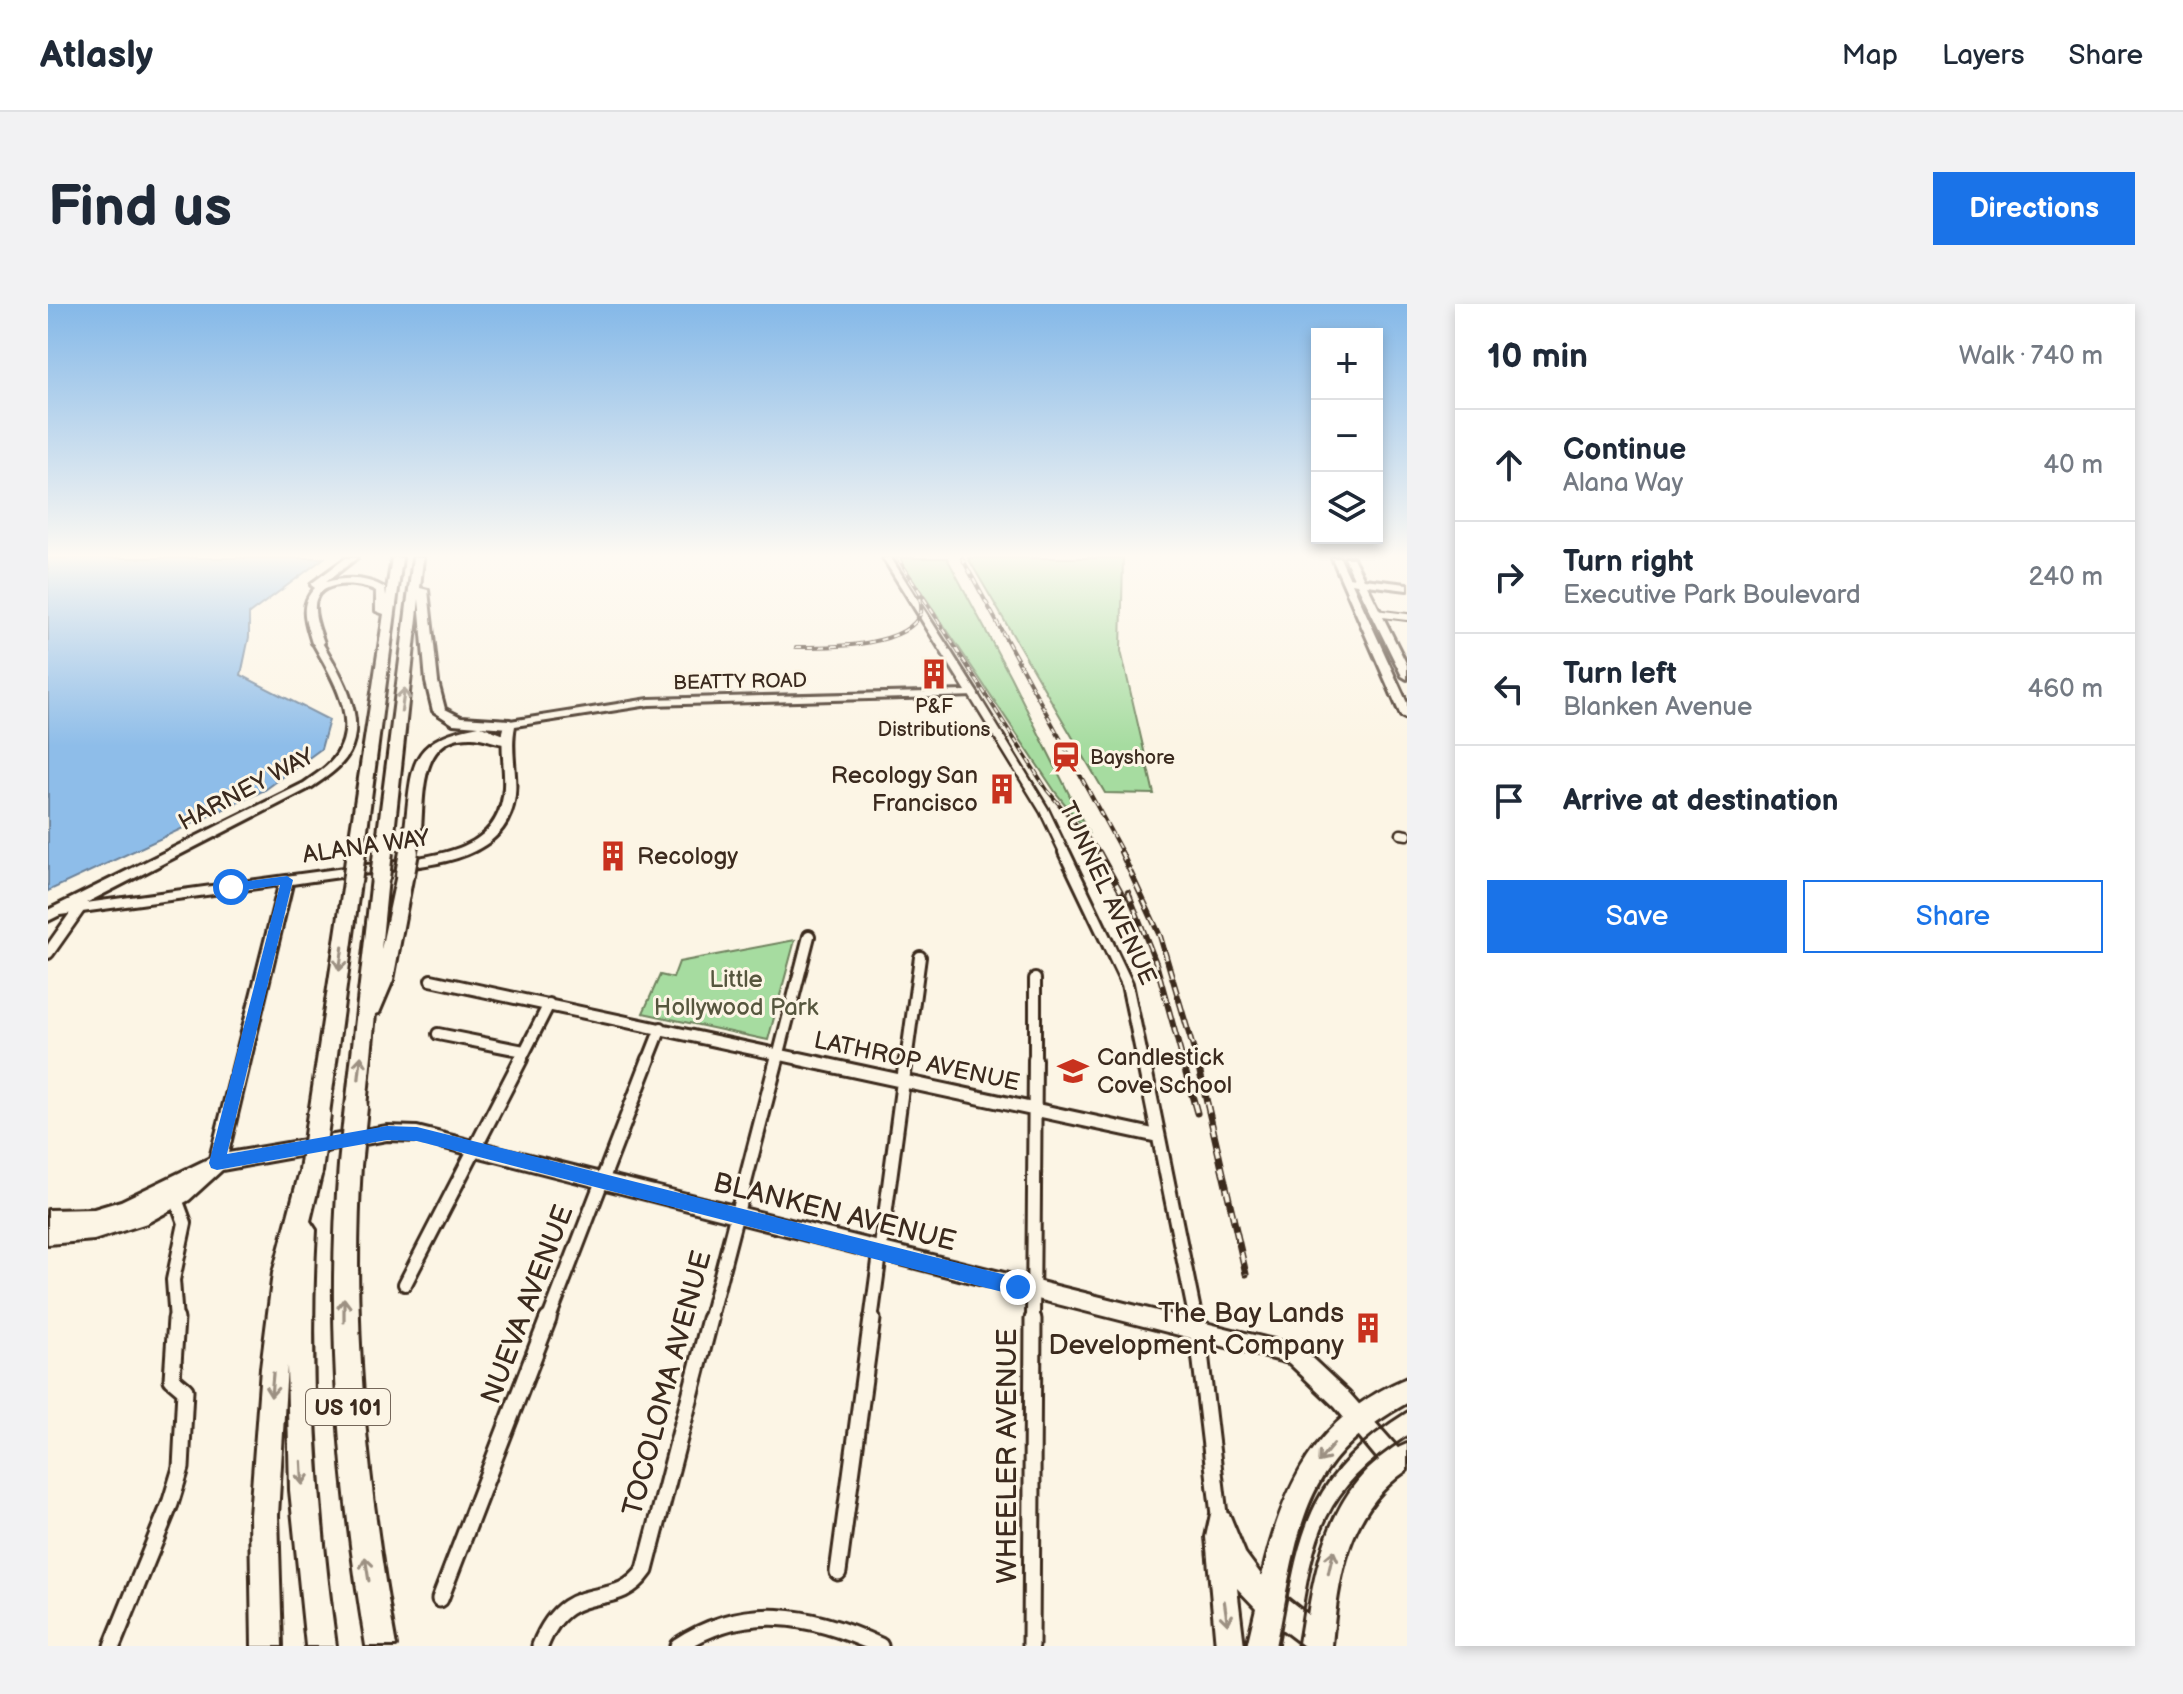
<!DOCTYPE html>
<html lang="en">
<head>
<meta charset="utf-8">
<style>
  body { margin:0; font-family:"Balsamiq Sans",sans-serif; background:#f2f2f3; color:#1f2937 }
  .controls { position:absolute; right:24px; top:24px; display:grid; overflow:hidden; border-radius:0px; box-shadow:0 4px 12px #0003 }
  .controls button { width:72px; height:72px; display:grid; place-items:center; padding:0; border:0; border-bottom:2px solid #e0e1e3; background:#fff; color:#1f2937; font:40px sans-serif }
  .stop { position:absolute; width:24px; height:24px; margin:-18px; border:6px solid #1a73e8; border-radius:50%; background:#fff }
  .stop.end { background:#1a73e8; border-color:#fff; box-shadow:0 2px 8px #0008 }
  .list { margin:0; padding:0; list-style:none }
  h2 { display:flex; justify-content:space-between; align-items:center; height:104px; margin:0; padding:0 32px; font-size:34px }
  h2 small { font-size:26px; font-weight:400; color:#747a83 }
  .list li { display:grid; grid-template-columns:52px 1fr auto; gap:24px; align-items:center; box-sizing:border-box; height:112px; padding:0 32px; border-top:2px solid #e0e1e3 }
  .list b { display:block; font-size:30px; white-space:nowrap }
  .list p { margin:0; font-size:26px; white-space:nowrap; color:#747a83 }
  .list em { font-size:26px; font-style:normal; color:#747a83 }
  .actions { display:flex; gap:16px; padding:24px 32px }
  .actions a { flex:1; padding:18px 0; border:2px solid #1a73e8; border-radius:0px; text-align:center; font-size:28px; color:#1a73e8 }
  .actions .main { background:#1a73e8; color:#fff }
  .icon { flex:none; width:44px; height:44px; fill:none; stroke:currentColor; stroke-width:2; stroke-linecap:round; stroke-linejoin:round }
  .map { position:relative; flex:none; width:1359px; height:1342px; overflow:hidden; border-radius:0px }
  header { display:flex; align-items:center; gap:48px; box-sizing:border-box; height:112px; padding:0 40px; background:#fff; border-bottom:2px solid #e0e1e3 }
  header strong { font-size:38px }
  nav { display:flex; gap:44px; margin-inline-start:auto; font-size:28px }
  .intro { display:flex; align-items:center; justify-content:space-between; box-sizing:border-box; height:192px; padding:0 48px }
  h1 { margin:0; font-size:56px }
  .button { padding:20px 36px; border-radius:0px; background:#1a73e8; color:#fff; font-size:28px; font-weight:700 }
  main { display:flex; gap:48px; padding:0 48px }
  aside { flex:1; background:#fff; border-radius:0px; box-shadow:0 4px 12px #0003 }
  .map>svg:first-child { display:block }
</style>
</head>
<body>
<header>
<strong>Atlasly</strong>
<nav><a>Map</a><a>Layers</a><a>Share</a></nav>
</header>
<div class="intro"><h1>Find us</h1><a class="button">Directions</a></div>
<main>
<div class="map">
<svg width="1359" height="1342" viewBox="0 0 1359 1342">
  <rect width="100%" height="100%" fill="#fcf5e5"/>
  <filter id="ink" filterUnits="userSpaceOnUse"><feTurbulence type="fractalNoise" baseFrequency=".0125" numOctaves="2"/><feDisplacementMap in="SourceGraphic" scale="16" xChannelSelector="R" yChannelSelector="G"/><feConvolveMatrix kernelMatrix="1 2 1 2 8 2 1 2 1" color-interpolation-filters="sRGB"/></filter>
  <g filter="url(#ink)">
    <path fill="#a6dca0" stroke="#70835f" stroke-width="2" d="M851 254H899L962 372 1041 530 1008 489Z
      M920 254H1075L1073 347 1106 490 1057 489Z
      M747 636 720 736 595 709 612 671 625 674 631 658Z"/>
    <path fill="#8ebde9" stroke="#6d8298" stroke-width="2" d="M0 254H276L201 310V333L193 371 281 416 273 445 217 486 0 587Z"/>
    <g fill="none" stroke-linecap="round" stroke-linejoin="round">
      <g stroke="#3b2a1e" stroke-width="10">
        <path id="street-far4" d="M1327 309 1359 313"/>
      </g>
      <g stroke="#3b2a1e" stroke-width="13">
        <path id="street-far3" d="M925 390 996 506 1017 550
          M1353 530 1359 531"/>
      </g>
      <g stroke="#3b2a1e" stroke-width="16">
        <path id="street-far2" d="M1016 548 1079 680 1095 757
          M0 649 31 605
          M383 676 761 757
          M390 730 476 747
          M472 757 501 700
          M600 757 613 724
          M729 757 761 632
          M858 757 872 653
          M987 757V675"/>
      </g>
      <g stroke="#3b2a1e" stroke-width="18">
        <path id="street-far1" d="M752 755 1110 832
          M1095 755 1148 1017
          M127 892 137 919 125 976 128 1017
          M357 980 473 755
          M500 1017 601 755
          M661 1017 729 755
          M823 1017 858 755
          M985 1017 987 755"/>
      </g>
      <g stroke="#3b2a1e" stroke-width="21">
        <path id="street" d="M1148 1015 1172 1219
          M790 1268 824 1015
          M392 1295 500 1015
          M64 1342 122 1200 133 1164 137 1086 124 1075 128 1015
          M492 1342C520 1270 566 1311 597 1266L662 1015
          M630 1342C697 1298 763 1310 832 1342
          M983 1342 985 1015"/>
      </g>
      <g stroke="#3b2a1e" stroke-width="6">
        <path id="secondary" d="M835 254H843L930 390 928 392 601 401 467 422C461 449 472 476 465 502 461 518 451 532 437 541 409 560 369 562 336 567 306 571 275 575 244 580L180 849 339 822 369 823 1246 1041 1253 1044 1301 1089 1355 1150 1358 1158 1355 1166 1347 1169 1339 1166 1287 1103 1241 1059 369 837 339 836 174 866 141 896 99 919 46 936 0 940V906L46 905 73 897 162 854 231 581 12 611 0 617V606L256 479C268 470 281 463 289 450 312 415 282 370 265 339L267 337H273C292 368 320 413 301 449 293 464 277 474 264 483L38 599 363 555C409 548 453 538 456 483 457 465 453 446 455 428L457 420 462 417 601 395 918 387Z"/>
      </g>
      <g stroke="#3b2a1e" stroke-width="6">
        <path id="primary" d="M1284 254H1292L1301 273 1306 274 1297 254H1305L1316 275 1359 280V286L1319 281 1359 361V375L1354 372 1309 280 1304 279 1359 399V415L1353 412Z
          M1359 1074V1099C1270 1149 1255 1197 1237 1293L1260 1311C1270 1245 1292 1168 1359 1140V1166C1299 1207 1290 1275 1284 1342H1256L1231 1323 1227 1342H1199L1208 1304 1189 1284 1196 1342H1168L1158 1233 1163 1210 1172 1206 1181 1210 1197 1249 1214 1272C1235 1181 1268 1112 1359 1074Z"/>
      </g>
      <g stroke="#3b2a1e" stroke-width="6">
        <path id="highway" d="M298 254H309L278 278C298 273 319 273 337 284L338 292 344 254H354L318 533 310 538 302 533 336 310 328 307V287C312 278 269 275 267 301 266 314 272 327 276 339L270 342 264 339C258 318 250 301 267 284L263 281 264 279Z
          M365 254H375L372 284 380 286 390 378 397 405 413 413 462 416 469 420 462 424 433 422 464 434V440C450 442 436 432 422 433 371 433 376 491 373 526L365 531 360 530 357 526C365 461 358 436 431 422L405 420 385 407 378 378 371 295 346 529 338 534 330 529Z
          M357 564 365 570 345 676 331 709 327 710 318 803 315 809 308 812 301 809 298 803 324 574 332 568 340 574 333 646 349 570Z
          M304 572 312 578 281 810 278 817 271 819 264 817 261 810 296 578Z
          M302 851 310 854 313 861C303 1024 319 1182 348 1342H318C291 1182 278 1023 291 861L294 854Z
          M263 857 271 860 274 867 262 917 268 926C260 1066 269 1203 288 1342H258L242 1186 239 1062 230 1211 234 1342H204L202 1211 213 1064 225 969 252 867 255 860Z"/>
      </g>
      <use href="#street-far4" stroke="#fcf5e5" stroke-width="6"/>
      <use href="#street-far3" stroke="#fcf5e5" stroke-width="8"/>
      <use href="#street-far2" stroke="#fcf5e5" stroke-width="10"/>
      <use href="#street-far1" stroke="#fcf5e5" stroke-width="12"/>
      <use href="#street" stroke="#fcf5e5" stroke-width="15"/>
      <use href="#secondary" fill="#fcf5e5" fill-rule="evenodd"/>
      <use href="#primary" fill="#fcf5e5" fill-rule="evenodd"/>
      <use href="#highway" fill="#fcf5e5" fill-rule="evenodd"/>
      <path stroke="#3b2a1e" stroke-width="3" d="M1230 1342C1251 1229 1255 1172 1359 1107
        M1249 1342C1266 1242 1267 1191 1359 1133"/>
      <g stroke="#3b2a1e" stroke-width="4">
        <path id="rail-far2" d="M850 254 999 486 1053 550
          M914 254 1075 550
          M748 343C778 343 861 344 873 308 874 303 872 295 872 289"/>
      </g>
      <g stroke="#3b2a1e" stroke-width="6">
        <path id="rail-far1" d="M1051 548 1079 599
          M1073 548 1112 632 1149 757
          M1080 588 1108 659 1135 757"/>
      </g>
      <g stroke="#3b2a1e" stroke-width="7">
        <path id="rail" d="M1134 755 1149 809
          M1149 755 1198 970"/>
      </g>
      <use href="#rail-far2" stroke="#fcf5e5" stroke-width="2" stroke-dasharray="6" stroke-linecap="butt"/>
      <use href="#rail-far1" stroke="#fcf5e5" stroke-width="3" stroke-dasharray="9" stroke-linecap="butt"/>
      <use href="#rail" stroke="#fcf5e5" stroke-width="4" stroke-dasharray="11" stroke-linecap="butt"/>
      <g stroke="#3b2a1e" stroke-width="19" stroke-linecap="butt">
        <path id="highway-bridge-far2" d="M308 550 310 533
          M335 550 338 529
          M361 550 365 526"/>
      </g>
      <g stroke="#3b2a1e" stroke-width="24" stroke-linecap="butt">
        <path id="highway-bridge-far1" d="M357 570 361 548
          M332 574 335 548
          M304 578 308 548"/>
      </g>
      <g stroke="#3b2a1e" stroke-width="28" stroke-linecap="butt">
        <path id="highway-bridge" d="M302 861 308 803
          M263 867 271 810"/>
      </g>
      <use href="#highway-bridge-far2" stroke="#fcf5e5" stroke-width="14"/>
      <use href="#highway-bridge-far1" stroke="#fcf5e5" stroke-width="18"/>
      <use href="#highway-bridge" stroke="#fcf5e5" stroke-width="22"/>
    </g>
    <defs><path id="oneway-shaft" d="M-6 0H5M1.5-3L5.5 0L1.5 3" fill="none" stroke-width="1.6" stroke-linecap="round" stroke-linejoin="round" transform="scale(2)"/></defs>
    <g stroke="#9c9082">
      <use href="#oneway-shaft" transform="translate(355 396) rotate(-82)"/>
      <use href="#oneway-shaft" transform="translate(293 655) rotate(98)"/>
      <use href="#oneway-shaft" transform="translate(312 764) rotate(-84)"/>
      <use href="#oneway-shaft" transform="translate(296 1006) rotate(-90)"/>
      <use href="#oneway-shaft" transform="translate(224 1081) rotate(95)"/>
      <use href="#oneway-shaft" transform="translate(1278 1149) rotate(130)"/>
      <use href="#oneway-shaft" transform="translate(254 1169) rotate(87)"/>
      <use href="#oneway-shaft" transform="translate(1283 1258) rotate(-77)"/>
      <use href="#oneway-shaft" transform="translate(319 1265) rotate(-99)"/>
      <use href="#oneway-shaft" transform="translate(1178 1309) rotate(82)"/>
    </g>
  </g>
  <linearGradient id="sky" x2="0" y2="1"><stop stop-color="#84b8e8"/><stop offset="0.57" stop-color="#fefaf3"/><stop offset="1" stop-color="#fefaf3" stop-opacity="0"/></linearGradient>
  <rect width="1359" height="442" fill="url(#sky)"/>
  <path fill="#1a73e8" d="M239 572 245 576 179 850 339 822 369 823 970 974 976 977 978 983 976 989 970 992 369 837 339 836 169 866 163 864 161 859 232 581 183 588 178 583 183 579Z"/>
  <defs>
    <g id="building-bare" transform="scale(2.4)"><path d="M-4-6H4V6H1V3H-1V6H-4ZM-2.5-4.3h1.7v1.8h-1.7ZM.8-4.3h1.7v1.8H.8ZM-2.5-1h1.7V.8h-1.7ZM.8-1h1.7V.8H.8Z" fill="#c8321e" stroke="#fcf5e5" stroke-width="2.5" paint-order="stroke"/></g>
    <g id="station-bare" transform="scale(2.4)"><path d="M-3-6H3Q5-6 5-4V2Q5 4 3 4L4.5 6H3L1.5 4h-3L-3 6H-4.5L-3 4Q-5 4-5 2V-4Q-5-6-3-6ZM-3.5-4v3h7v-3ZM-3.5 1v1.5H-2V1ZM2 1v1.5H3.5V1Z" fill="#c8321e" stroke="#fcf5e5" stroke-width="2.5" paint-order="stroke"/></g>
    <g id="school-bare" transform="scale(2.4)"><path d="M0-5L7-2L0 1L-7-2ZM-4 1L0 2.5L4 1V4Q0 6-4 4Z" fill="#c8321e" stroke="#fcf5e5" stroke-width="2.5" paint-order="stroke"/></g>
  </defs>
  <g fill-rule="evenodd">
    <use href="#building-bare" x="886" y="370"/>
    <use href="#station-bare" x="1018" y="453"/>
    <use href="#building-bare" x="954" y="485"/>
    <use href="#building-bare" x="565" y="552"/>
    <use href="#school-bare" x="1025" y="767"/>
    <use href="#building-bare" x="1320" y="1024"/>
  </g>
  <g text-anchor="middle" stroke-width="6" stroke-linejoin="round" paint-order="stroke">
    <g font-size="20" fill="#3b2a1e" stroke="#fcf5e5">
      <text transform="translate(692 377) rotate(-1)" y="7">BEATTY ROAD</text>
    </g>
    <g font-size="20" fill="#3b2a1e" stroke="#fcf5e5">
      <text x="886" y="409">P&amp;F<tspan x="886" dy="23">Distributions</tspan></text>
      <text x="1042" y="460" text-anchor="start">Bayshore</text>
    </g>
    <rect fill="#fcf5e5" stroke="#75675a" stroke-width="2" x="258" y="1085" width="84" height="36" rx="6"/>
    <g font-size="22" font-weight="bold" fill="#3b2a1e">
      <text x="300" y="1111">US 101</text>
    </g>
    <g font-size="24" fill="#3b2a1e" stroke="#fcf5e5" text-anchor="start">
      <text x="930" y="479" text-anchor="end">Recology San<tspan x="930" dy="28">Francisco</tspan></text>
      <text x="589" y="560">Recology</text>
      <text x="1049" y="761">Candlestick<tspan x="1049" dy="28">Cove School</tspan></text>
    </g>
    <g font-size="24" fill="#3b2a1e" stroke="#fcf5e5">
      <text transform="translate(198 485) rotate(-28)" y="8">HARNEY WAY</text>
      <text transform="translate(318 542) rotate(-8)" y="8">ALANA WAY</text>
      <text transform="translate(1060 589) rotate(65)" y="8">TUNNEL AVENUE</text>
      <text transform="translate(869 757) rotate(12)" y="8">LATHROP AVENUE</text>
    </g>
    <g font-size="24" fill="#56563e" stroke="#fcf5e5">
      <text x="688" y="683">Little<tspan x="688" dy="28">Hollywood Park</tspan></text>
    </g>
    <g font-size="28" fill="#3b2a1e" stroke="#fcf5e5">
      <text transform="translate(787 907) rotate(14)" y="10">BLANKEN AVENUE</text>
      <text transform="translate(478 1000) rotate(-69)" y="10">NUEVA AVENUE</text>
      <text transform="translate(618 1079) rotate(-75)" y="10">TOCOLOMA AVENUE</text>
      <text transform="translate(958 1152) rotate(-90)" y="10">WHEELER AVENUE</text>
    </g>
    <g font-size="28" fill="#3b2a1e" stroke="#fcf5e5" text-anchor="end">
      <text x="1296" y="1018">The Bay Lands<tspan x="1296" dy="32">Development Company</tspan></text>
    </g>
  </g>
</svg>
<div class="controls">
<button>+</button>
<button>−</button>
<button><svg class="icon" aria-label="layers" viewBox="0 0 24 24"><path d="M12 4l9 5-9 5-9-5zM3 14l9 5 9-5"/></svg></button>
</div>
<div class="stop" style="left:183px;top:583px"></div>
<div class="stop end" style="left:970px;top:983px"></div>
</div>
<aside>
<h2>10 min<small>Walk · 740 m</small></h2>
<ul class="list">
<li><svg class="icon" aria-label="ahead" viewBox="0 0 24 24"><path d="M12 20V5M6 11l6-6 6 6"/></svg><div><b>Continue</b><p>Alana Way</p></div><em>40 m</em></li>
<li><svg class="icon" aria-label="right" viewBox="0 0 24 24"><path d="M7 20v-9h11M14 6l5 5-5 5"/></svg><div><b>Turn right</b><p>Executive Park Boulevard</p></div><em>240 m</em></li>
<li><svg class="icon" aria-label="left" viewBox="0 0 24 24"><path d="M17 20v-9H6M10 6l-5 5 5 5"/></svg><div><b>Turn left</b><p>Blanken Avenue</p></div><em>460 m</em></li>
<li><svg class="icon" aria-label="arrive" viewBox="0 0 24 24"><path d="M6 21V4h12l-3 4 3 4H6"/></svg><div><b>Arrive at destination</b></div></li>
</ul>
<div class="actions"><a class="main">Save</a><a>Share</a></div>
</aside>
</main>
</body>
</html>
